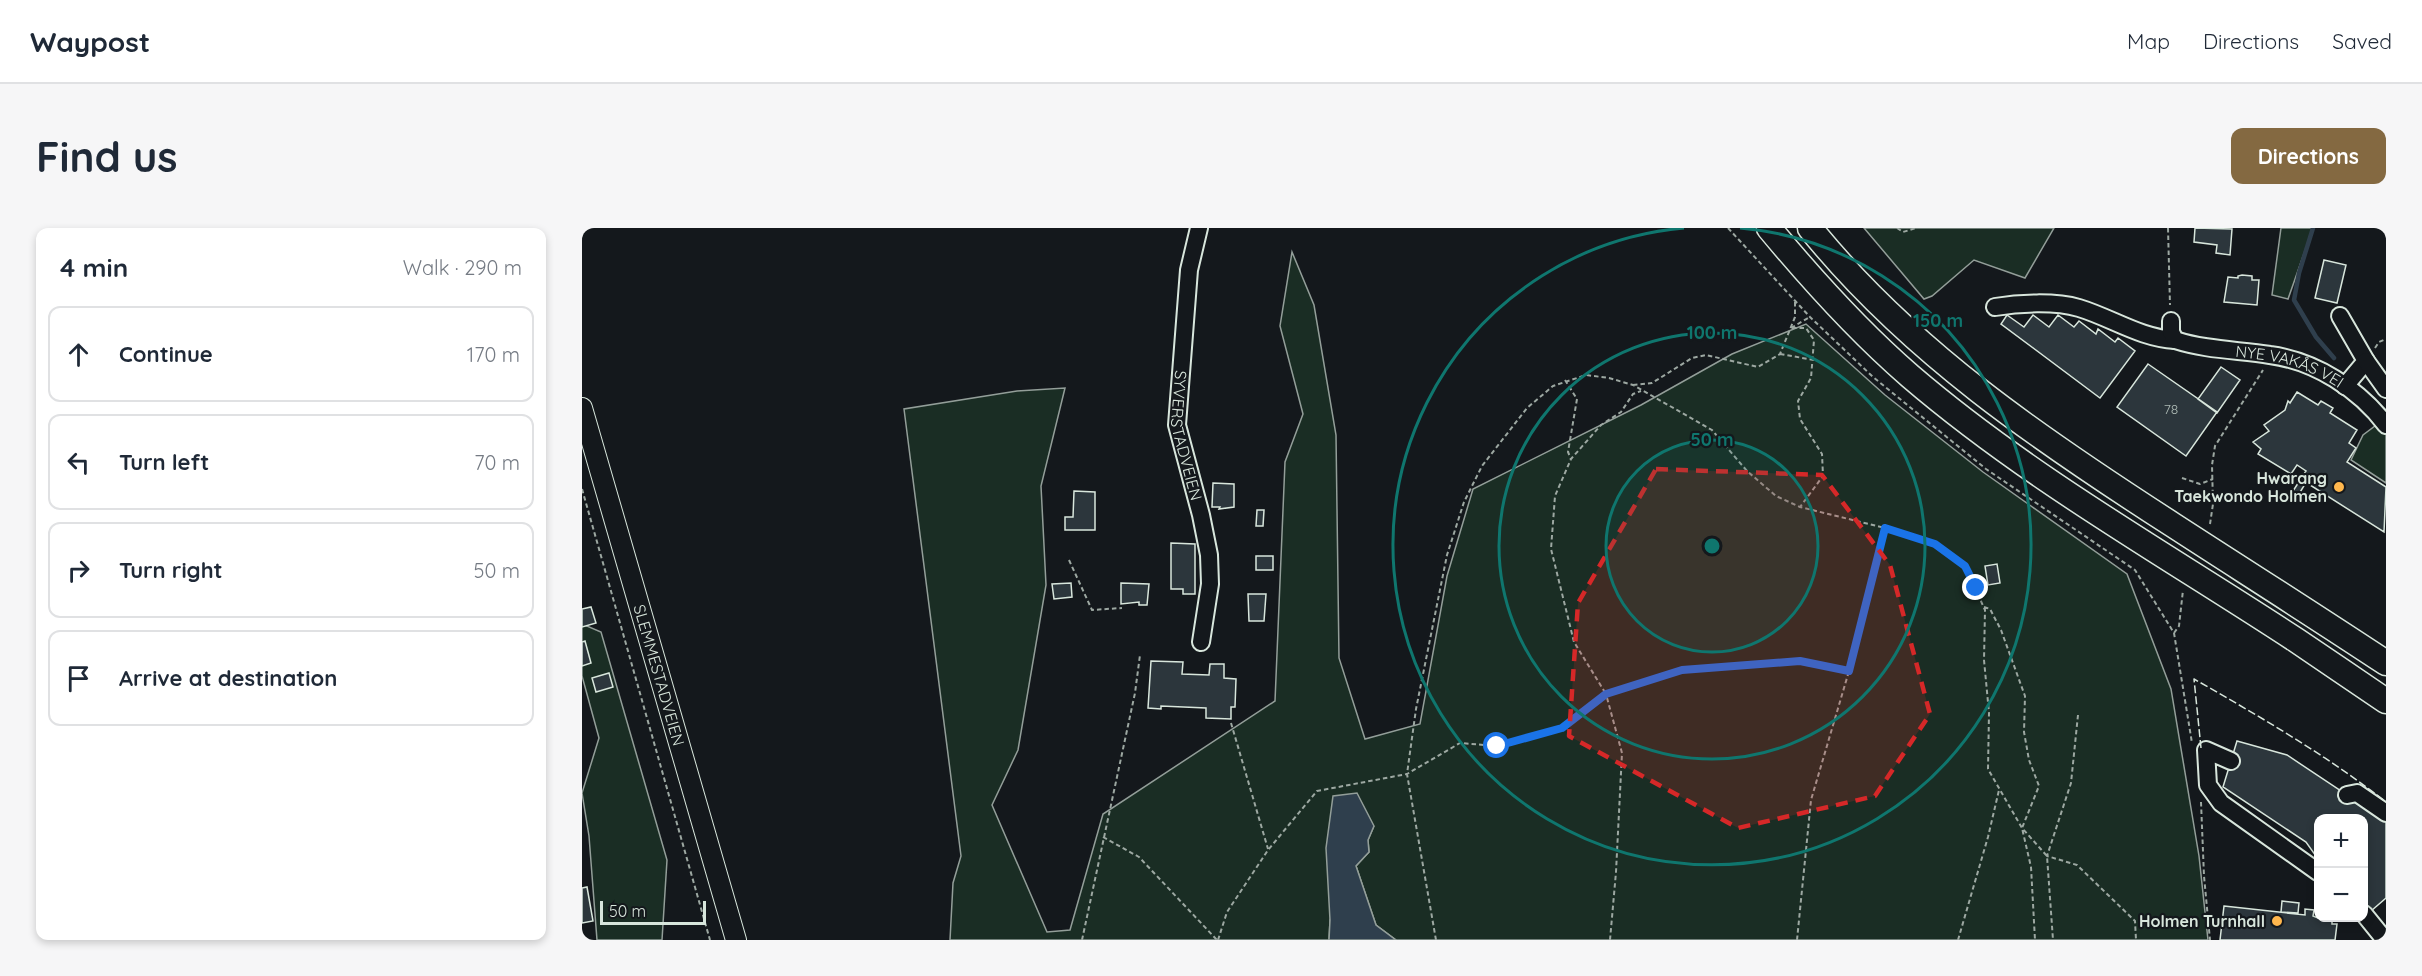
<!DOCTYPE html>
<html lang="en">
<head>
<meta charset="utf-8">
<style>
  body { margin:0; font-family:Quicksand,sans-serif; background:#f6f6f7; color:#1f2937 }
  .controls { position:absolute; right:18px; bottom:18px; display:grid; overflow:hidden; border-radius:12px; box-shadow:0 3px 9px #0003 }
  .controls button { width:54px; height:54px; display:grid; place-items:center; padding:0; border:0; border-bottom:2px solid #e0e1e3; background:#fff; color:#1f2937; font:30px sans-serif }
  .scale { position:absolute; left:18px; bottom:15px; width:106px; box-sizing:border-box; padding-left:6px; border:3px solid #d8e6dc; border-top:0; font-size:16px; line-height:21px; white-space:nowrap; color:#d8e6dc; -webkit-text-stroke:4px #14181c; paint-order:stroke }
  .stop { position:absolute; width:18px; height:18px; margin:-14px; border:4px solid #1a73e8; border-radius:50%; background:#fff }
  .stop.end { background:#1a73e8; border-color:#fff; box-shadow:0 2px 6px #0008 }
  .list { margin:0; padding:0; list-style:none }
  h2 { display:flex; justify-content:space-between; align-items:center; height:78px; margin:0; padding:0 24px; font-size:26px }
  h2 small { font-size:20px; font-weight:400; color:#747a83 }
  .list li { display:grid; grid-template-columns:39px 1fr auto; gap:18px; align-items:center; box-sizing:border-box; height:96px; margin:0 12px 12px; padding:0 12px; border:2px solid #e0e1e3; border-radius:12px }
  .list b { display:block; font-size:22px; white-space:nowrap }
  .list em { font-size:20px; font-style:normal; color:#747a83 }
  .icon { flex:none; width:33px; height:33px; fill:none; stroke:currentColor; stroke-width:2; stroke-linecap:round; stroke-linejoin:round }
  .map { position:relative; flex:none; width:1804px; height:712px; overflow:hidden; border-radius:12px }
  header { display:flex; align-items:center; gap:36px; box-sizing:border-box; height:84px; padding:0 30px; background:#fff; border-bottom:2px solid #e0e1e3 }
  header strong { font-size:28px }
  nav { display:flex; gap:33px; margin-inline-start:auto; font-size:21px }
  .intro { display:flex; align-items:center; justify-content:space-between; box-sizing:border-box; height:144px; padding:0 36px }
  h1 { margin:0; font-size:42px }
  .button { padding:15px 27px; border-radius:12px; background:#846941; color:#fff; font-size:21px; font-weight:700 }
  main { display:flex; gap:36px; padding:0 36px }
  aside { flex:1; background:#fff; border-radius:12px; box-shadow:0 3px 9px #0003 }
  .map>svg:first-child { display:block }
</style>
</head>
<body>
<header>
<strong>Waypost</strong>
<nav><a>Map</a><a>Directions</a><a>Saved</a></nav>
</header>
<div class="intro"><h1>Find us</h1><a class="button">Directions</a></div>
<main>
<aside>
<h2>4 min<small>Walk · 290 m</small></h2>
<ul class="list">
<li><svg class="icon" aria-label="ahead" viewBox="0 0 24 24"><path d="M12 20V5M6 11l6-6 6 6"/></svg><div><b>Continue</b></div><em>170 m</em></li>
<li><svg class="icon" aria-label="left" viewBox="0 0 24 24"><path d="M17 20v-9H6M10 6l-5 5 5 5"/></svg><div><b>Turn left</b></div><em>70 m</em></li>
<li><svg class="icon" aria-label="right" viewBox="0 0 24 24"><path d="M7 20v-9h11M14 6l5 5-5 5"/></svg><div><b>Turn right</b></div><em>50 m</em></li>
<li><svg class="icon" aria-label="arrive" viewBox="0 0 24 24"><path d="M6 21V4h12l-3 4 3 4H6"/></svg><div><b>Arrive at destination</b></div></li>
</ul>
</aside>
<div class="map">
<svg width="1804" height="712" viewBox="0 0 1804 712">
  <rect width="100%" height="100%" fill="#14181c"/>
  <path fill="#1a2d24" stroke="#939e99" stroke-width="1.5" d="M1282 0H1472L1443 50 1392 32 1350 68 1342 71Z
    M1699 0H1731L1706 71 1690 67Z
    M710 24 732 77 754 207 757 430 783 511 838 496 865 348 891 261 1059 177 1150 126 1224 96 1303 167 1401 244 1545 346 1589 461 1617 628 1626 712H814L794 697 774 638 787 624 786 612 792 598 748 692 747 712H368L371 655 379 628 322 181 435 163 483 160 459 258 464 357 436 522 410 577 465 704 488 702 521 586 693 473 703 234 721 186 698 98Z
    M1793 198H1798L1804 205V255L1769 232 1781 207Z
    M0 396 19 404 85 632 80 712H15L7 608 0 565 17 510 0 448Z"/>
  <path fill="#2f3f4d" stroke="#939e99" stroke-width="1.5" d="M775 565 792 598 786 612 787 624 774 638 794 697 814 712H747L748 692 744 620 751 568Z"/>
  <g fill="none" stroke-linecap="round" stroke-linejoin="round">
    <path stroke="#2f3f4d" stroke-width="4.5" d="M1731 0 1717 45 1712 72 1734 109 1752 130"/>
  </g>
  <path fill="#2c363c" stroke="#d8e6dc" stroke-width="1.5" d="M1613 0 1650 1 1648 27 1634 25 1635 17 1612 14Z
    M1742 32 1764 37 1755 75 1733 70Z
    M1660 47 1670 48V52H1677L1675 77 1642 74 1646 49 1656 50V48Z
    M1425 87 1442 99 1451 87 1467 99 1476 87 1492 99 1497 93 1514 106 1516 101 1533 114 1536 110 1553 123 1518 170 1419 96Z
    M1566 136 1635 184 1604 228 1535 179Z
    M1639 139 1658 152 1635 185 1616 171Z
    M1715 164 1736 177 1739 173 1751 180 1748 185 1775 202 1767 215 1774 220 1765 234 1804 259 1802 304 1728 257 1733 249 1729 246 1717 266 1711 263 1724 243 1715 237 1709 246 1676 226 1679 221 1671 214 1687 203 1682 197 1703 182 1706 173 1708 175Z
    M631 255 652 256V279L637 281 638 279H630Z
    M492 263 513 264V302H483V289H491Z
    M675 282H682L681 298H674Z
    M589 315 613 316V366H601V361H589Z
    M674 328H691V342H674Z
    M1415 336 1418 355 1406 357 1403 338Z
    M489 355 490 369 472 371 470 356Z
    M539 355 567 356 565 377H557V374L539 376Z
    M666 366H684L682 393H667Z
    M9 379 14 395 0 399V381Z
    M3 413 9 435 0 438V414Z
    M569 433 601 434 600 446 627 447 628 436H642V450L654 451 653 479H649V491L624 490V480L579 478V481L566 480Z
    M27 445 31 459 14 464 10 450Z
    M1655 513 1705 527 1804 593V670L1789 683 1782 676V590H1736V631L1724 614 1641 559Z
    M5 659 11 693 0 695V660Z
    M1700 673 1717 675 1716 685 1699 684Z
    M1642 678 1723 687V681L1732 682 1731 688 1736 690H1750V696H1755L1753 712H1638Z"/>
  <g fill="none" stroke-linecap="round" stroke-linejoin="round">
    <g stroke="#d8e6dc" stroke-width="20">
      <g id="minor">
        <path id="s1" d="M617 0 607 42 595 197 619 287 627 327 628 356 619 414"/>
        <path d="M1413 79C1437 75 1473 73 1497 80 1530 90 1558 110 1593 112"/>
        <path d="M1758 88 1784 133 1763 158"/>
        <path id="s2" d="M1589 93V104L1593 112C1624 122 1656 122 1688 127 1733 133 1777 161 1804 197"/>
        <path d="M1784 133 1804 161"/>
        <path d="M1649 533 1624 522 1626 557 1639 575 1736 644"/>
        <path d="M1765 567 1775 565 1804 585"/>
        <path d="M1782 686 1803 712"/>
      </g>
    </g>
    <g stroke="#d8e6dc" stroke-width="22">
      <g id="major">
        <path id="s3" d="M0 180 154 712"/>
      </g>
    </g>
    <g stroke="#d8e6dc" stroke-width="27">
      <path id="highway" d="M1187 0C1231 53 1276 103 1328 148 1447 250 1583 326 1714 412 1744 432 1774 453 1804 473
        M1228 0C1327 123 1459 212 1591 297 1662 343 1733 388 1804 435"/>
    </g>
    <path stroke="#9da8a2" stroke-width="2" stroke-dasharray="4.5 3" stroke-linecap="butt" d="M1146 0 1228 89 1291 149 1404 241 1553 342 1592 405 1610 515
      M1315 0 1321 4 1334 0
      M1586 0 1588 77
      M1209 100 1228 89
      M1210 100H1224L1232 112 1229 150 1216 173 1218 191 1240 226 1241 248 1218 279
      M1793 120 1797 114 1804 111
      M1198 126 1232 132
      M983 152 995 171 986 224 989 231
      M1051 157 1070 155 1110 130 1124 127 1176 139 1198 126 1213 89V72
      M1600 250 1618 256 1631 251
      M0 261 128 712
      M1628 296 1631 276 1630 237 1633 218 1681 142
      M487 332 510 382 540 380
      M1402 379 1408 381 1419 402 1443 468 1442 504 1447 532 1457 558 1440 600 1449 639 1453 712
      M1592 405 1597 398 1601 362
      M1496 487 1489 555 1465 628 1495 637 1553 693 1554 712
      M649 495 686 621
      M1619 574 1622 648 1628 712
      M521 609 557 629 635 712
      M500 712 553 465 558 427
      M636 712 645 684 686 622 735 563 825 546 878 515 915 518 980 500 1024 466 992 414 969 321 973 268 989 231 1019 197 1039 184 1051 166 1059 163
      M854 712 825 546 834 481 865 327 882 274 900 238 945 180 971 158 1004 147 1027 150 1051 157 1130 202 1165 243 1194 268 1218 279 1303 300 1353 316 1383 338 1403 382 1402 432 1407 485 1406 541 1440 600 1465 628 1471 712
      M1028 712 1034 644 1040 525 1024 466 1100 442 1218 433 1267 443
      M1215 712 1229 572 1267 443 1303 300
      M1376 712 1406 609 1417 562"/>
    <use href="#minor" stroke="#14181c" stroke-width="16"/>
    <use href="#major" stroke="#14181c" stroke-width="20"/>
    <use href="#highway" stroke="#14181c" stroke-width="24"/>
    <path stroke="#d8e6dc" stroke-width="1.5" stroke-dasharray="8 3" stroke-linecap="butt" d="M1619 520 1612 451C1677 488 1744 527 1804 574"/>
  </g>
  <g fill="none" stroke-linecap="round" stroke-linejoin="round">
    <path stroke="#1a73e8" stroke-width="8" d="M915 518 980 500 1024 466 1100 442 1218 433 1267 443 1303 300 1353 316 1383 338 1394 360"/>
  </g>
  <path fill="#d62828" fill-opacity="0.2" stroke="#d62828" stroke-width="4.5" stroke-dasharray="12 8" stroke-linejoin="round" d="M1074 241 1240 247 1308 337 1348 486 1293 568 1156 600 987 508 996 375Z"/>
  <circle cx="1130" cy="318" r="106" fill="#0f766e" fill-opacity=".12"/>
  <g fill="none" stroke="#0f766e" stroke-width="3">
    <circle cx="1130" cy="318" r="106"/>
    <circle cx="1130" cy="318" r="213"/>
    <path d="M1158 0A319 319 0 1 1 1102 0"/>
  </g>
  <g fill="#ffb74d" stroke="#14181c" stroke-width="2">
    <circle cx="1757" cy="259" r="6"/>
    <circle cx="1695" cy="693" r="6"/>
  </g>
  <g text-anchor="middle" stroke-width="4.5" stroke-linejoin="round" paint-order="stroke">
    <g font-size="14" fill="#adbab4">
      <text x="1589" y="186">78</text>
    </g>
    <g font-size="16" fill="#d8e6dc" stroke="#14181c">
      <text dy="6" stroke="none"><textPath href="#s2" startOffset="138">NYE VAKÅS VEI</textPath></text>
      <text dy="6" stroke="none"><textPath href="#s1" startOffset="210">SYVERSTADVEIEN</textPath></text>
      <text dy="6" stroke="none"><textPath href="#s3" startOffset="278">SLEMMESTADVEIEN</textPath></text>
    </g>
    <g font-size="16" font-weight="bold" fill="#d8e6dc" stroke="#14181c" text-anchor="end">
      <text x="1745" y="256">Hwarang<tspan x="1745" dy="18">Taekwondo Holmen</tspan></text>
      <text x="1683" y="699">Holmen Turnhall</text>
    </g>
  </g>
  <circle cx="1130" cy="318" r="9" fill="#0f766e" stroke="#14181c" stroke-width="3"/>
  <g font-size="18" text-anchor="middle" font-weight="bold" fill="#0f766e" stroke="#14181c" stroke-width="4.5" stroke-linejoin="round" paint-order="stroke">
    <text x="1356" y="99">150 m</text>
    <text x="1130" y="111">100 m</text>
    <text x="1130" y="218">50 m</text>
  </g>
</svg>
<div class="controls">
<button>+</button>
<button>−</button>
</div>
<div class="scale">50 m</div>
<div class="stop" style="left:915px;top:518px"></div>
<div class="stop end" style="left:1394px;top:360px"></div>
</div>
</main>
</body>
</html>
